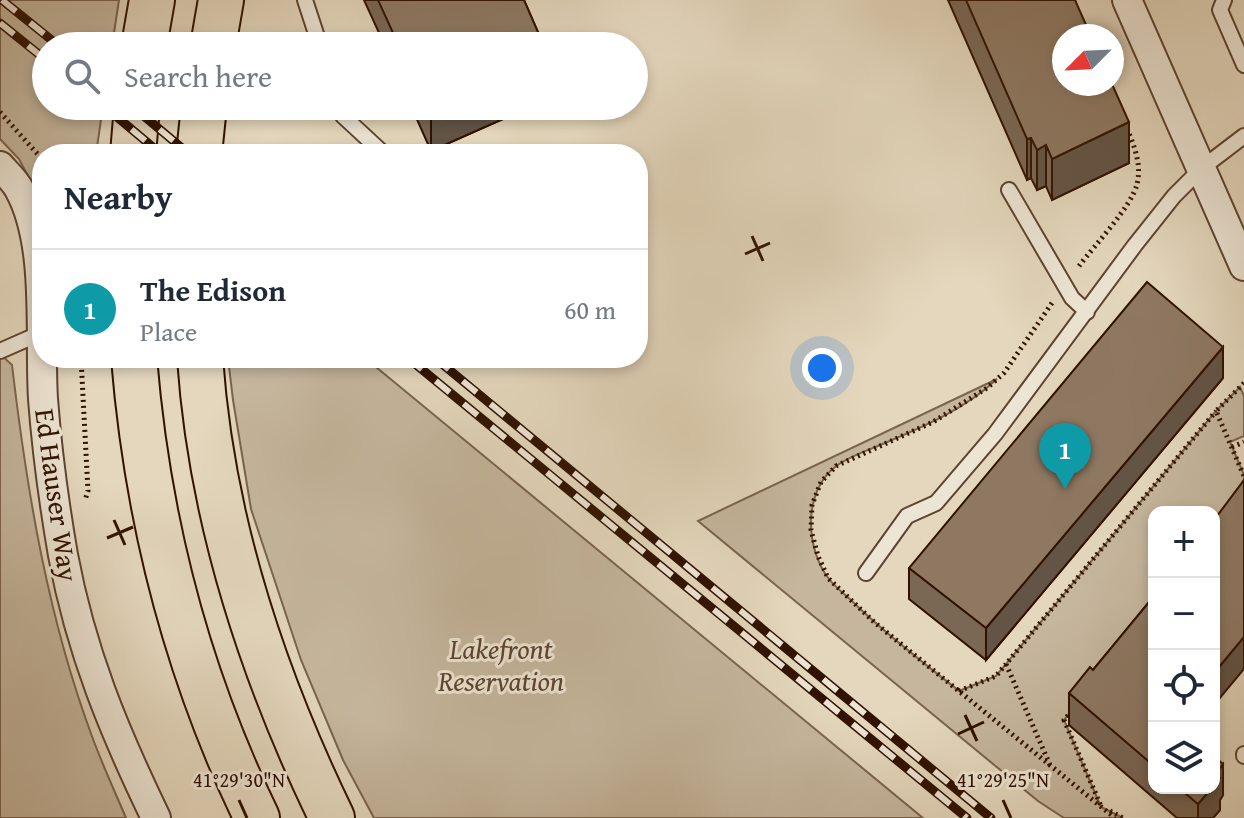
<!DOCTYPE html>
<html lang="en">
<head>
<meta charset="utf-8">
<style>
  body { margin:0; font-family:"Gentium Book Plus",serif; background:#f6f6f7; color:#1f2937 }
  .controls { position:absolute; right:24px; bottom:24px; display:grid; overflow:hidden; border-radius:16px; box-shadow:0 4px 12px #0003 }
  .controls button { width:72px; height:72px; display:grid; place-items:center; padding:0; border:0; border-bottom:2px solid #e0e1e3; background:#fff; color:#1f2937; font:40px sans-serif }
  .compass { position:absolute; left:1052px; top:24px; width:72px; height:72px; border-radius:50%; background:#fff; box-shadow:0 4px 12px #0003; rotate:246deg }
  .you { position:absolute; left:822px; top:368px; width:28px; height:28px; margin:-20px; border:6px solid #fff; border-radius:50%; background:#1a73e8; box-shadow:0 0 0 12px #1a73e833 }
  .badge { display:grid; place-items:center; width:52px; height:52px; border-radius:50%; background:#8f2418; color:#fff; font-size:26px; font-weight:700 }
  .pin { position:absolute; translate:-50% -66px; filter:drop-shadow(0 2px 4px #0008) }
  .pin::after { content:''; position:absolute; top:42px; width:28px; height:24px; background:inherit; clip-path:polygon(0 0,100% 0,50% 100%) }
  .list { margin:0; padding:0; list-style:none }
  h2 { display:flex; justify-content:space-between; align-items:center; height:104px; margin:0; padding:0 32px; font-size:34px }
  h2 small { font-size:26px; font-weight:400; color:#747a83 }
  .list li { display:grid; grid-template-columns:52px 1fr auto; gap:24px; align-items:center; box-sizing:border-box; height:120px; padding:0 32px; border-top:2px solid #e0e1e3 }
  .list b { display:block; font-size:30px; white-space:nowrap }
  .list p { margin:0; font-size:26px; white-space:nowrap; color:#747a83 }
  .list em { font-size:26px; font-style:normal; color:#747a83 }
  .icon { flex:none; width:44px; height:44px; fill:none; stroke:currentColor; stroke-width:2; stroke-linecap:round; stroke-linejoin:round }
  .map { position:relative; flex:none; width:1244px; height:818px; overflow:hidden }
  .search { position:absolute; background:#fff; box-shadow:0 4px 12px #0003; left:32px; top:32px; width:616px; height:88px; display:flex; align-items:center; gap:20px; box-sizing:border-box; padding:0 28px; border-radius:44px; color:#747a83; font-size:30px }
  .panel { position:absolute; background:#fff; box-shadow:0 4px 12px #0003; left:32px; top:144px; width:616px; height:224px; border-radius:32px }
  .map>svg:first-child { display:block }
</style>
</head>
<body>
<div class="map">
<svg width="1244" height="818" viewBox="0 0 1244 818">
  <rect width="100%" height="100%" fill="#e4d7bd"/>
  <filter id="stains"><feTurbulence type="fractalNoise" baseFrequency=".0025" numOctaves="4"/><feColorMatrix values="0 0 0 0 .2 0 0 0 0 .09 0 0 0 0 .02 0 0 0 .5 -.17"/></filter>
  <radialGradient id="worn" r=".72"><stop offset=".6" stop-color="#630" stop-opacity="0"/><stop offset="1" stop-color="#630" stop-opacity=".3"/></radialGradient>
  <path fill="#c5b69d" stroke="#7a644e" stroke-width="2" d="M0 0H119L112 46H46V106H103L96 154H42V202L19 159 0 139Z
    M0 354 12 365C27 492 48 619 93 739 103 766 115 792 126 818H0Z
    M228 358H365L923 818H374L343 760 301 660 251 509 233 400Z
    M997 379C965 409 925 426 885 443 869 450 849 456 835 467 803 492 805 548 829 579 836 588 847 596 855 604 888 636 924 663 959 691L996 676 1216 411 1240 387 1244 396V436L1230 442 1244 475V502L1214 537V512H1154V610L1064 720 1101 807 1123 818H1064L1038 801 698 521Z"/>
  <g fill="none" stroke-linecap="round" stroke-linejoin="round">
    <g stroke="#5d432f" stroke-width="18">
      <path id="lane" d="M305 0 320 46
        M1224 0 1220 10 1244 65
        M340 106 343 116 384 154
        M1009 190 1072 298 1087 312
        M0 351 41 333
        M866 573 907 516 936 503 995 434 1135 245 1174 196 1202 168 1244 136
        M1244 754V756"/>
    </g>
    <g stroke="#5d432f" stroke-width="32">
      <path id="street" d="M1127 0 1244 266
        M0 166C6 173 15 181 19 189 50 245 39 336 43 399 47 452 54 503 63 555 81 652 114 731 156 818"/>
    </g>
    <g stroke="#301200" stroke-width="48">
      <path id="highway" d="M144 46 152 0
        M213 46 221 0
        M133 154 137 106
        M199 154 204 106
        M134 358C147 517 187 674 257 818
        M200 358C211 518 262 674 332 818"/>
    </g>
    <path stroke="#301200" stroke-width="5" stroke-dasharray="2 4" stroke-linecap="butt" d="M0 112 42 159
      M1079 266C1094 246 1132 206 1137 184 1142 165 1134 145 1127 129
      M1052 303 1004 373 987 388 933 422 836 466 821 482 812 505 811 530 818 556 828 578 874 622 1115 818
      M81 358 88 491 85 500
      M1244 383 1216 411 1244 476
      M1232 447 1244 442
      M959 691 996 676 1006 664
      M1072 711 1064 720 1101 806
      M1050 765 1006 664 1216 411
      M1110 811 1123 818"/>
    <use href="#lane" stroke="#ede5d4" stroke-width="14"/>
    <use href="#street" stroke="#ede5d4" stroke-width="28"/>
    <use href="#highway" stroke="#e4d7bd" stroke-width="44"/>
    <g stroke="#301200" stroke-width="9">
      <path id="rail" d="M2 0 59 46
        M0 23 46 60
        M104 106 161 154
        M132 106 189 154
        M408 358 967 818
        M435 358 991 818"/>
    </g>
    <use href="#rail" stroke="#ede5d4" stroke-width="6" stroke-dasharray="18" stroke-linecap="butt"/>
  </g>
  <path fill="#7a6754" stroke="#301200" stroke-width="2" d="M364 0H524L544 46H385Z
    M948 0H1075L1129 163 1052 200 1046 186 1037 190 1031 178 1027 180Z
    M411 106H532L431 151Z
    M1223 378 986 660 909 599V568Z
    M1154 596V788H1214L1223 795 1220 800V810L1213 818H1177L1069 725V693L1093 670Z"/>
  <path fill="#635445" stroke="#301200" stroke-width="2" d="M461 106H532L431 151V119Z
    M1129 122V163L1052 200V159Z
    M1031 138V178L1027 180V139Z
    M1046 145V186L1037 190V150Z
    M1223 347V378L986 660V628Z
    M1244 637V669L1214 705V673Z
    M1223 764V795L1220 800V810L1213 818H1198V804L1212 788H1214L1215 774Z"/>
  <path fill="#8e7862" stroke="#301200" stroke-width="2" d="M378 0H524L544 46H399Z
    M966 0H1075L1091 36H1064V84H1112L1129 122 1052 159 1046 145 1037 150 1031 138 1027 139Z
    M425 106H461L431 119Z
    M1147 282 1223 347 986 628 909 568Z
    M1244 480V637L1214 673V520Z
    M1154 596V766L1069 693 1090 667 1093 670Z
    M1214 756 1223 764 1215 774 1220 778 1214 785Z
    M1179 788H1212L1198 804Z"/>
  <path fill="none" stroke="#301200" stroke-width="3" d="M752 236 763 261M745 254 770 243M114 520 125 545M107 538 133 527M965 715 977 741M958 734 984 722M239 800 247 818M1003 800 1011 818"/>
  <g text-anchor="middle" stroke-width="6" stroke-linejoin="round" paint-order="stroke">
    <g font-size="28" fill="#301200" stroke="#ede5d4">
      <text transform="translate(57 495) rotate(82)" y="10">Ed Hauser Way</text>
    </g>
    <g font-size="28" font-style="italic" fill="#5d432f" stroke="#ede5d4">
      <text x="501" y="659">Lakefront<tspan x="501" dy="32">Reservation</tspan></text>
    </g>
  </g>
  <g font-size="20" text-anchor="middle" fill="#301200" stroke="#ede5d4" stroke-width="6" stroke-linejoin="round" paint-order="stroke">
    <text x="239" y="787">41°29'30"N</text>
    <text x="1003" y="787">41°29'25"N</text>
  </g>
  <rect width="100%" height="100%" filter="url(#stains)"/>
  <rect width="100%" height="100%" fill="url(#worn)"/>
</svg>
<div class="controls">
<button>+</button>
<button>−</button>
<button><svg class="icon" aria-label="locate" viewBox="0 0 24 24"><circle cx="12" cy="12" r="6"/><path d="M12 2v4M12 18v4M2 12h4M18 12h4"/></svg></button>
<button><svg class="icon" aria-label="layers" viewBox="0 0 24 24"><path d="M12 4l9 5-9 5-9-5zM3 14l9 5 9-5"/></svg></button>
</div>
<svg class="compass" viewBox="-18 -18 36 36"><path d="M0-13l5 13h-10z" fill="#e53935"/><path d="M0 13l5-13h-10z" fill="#747a83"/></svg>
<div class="you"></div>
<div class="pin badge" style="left:1065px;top:489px;background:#0f9aa8">1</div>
<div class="search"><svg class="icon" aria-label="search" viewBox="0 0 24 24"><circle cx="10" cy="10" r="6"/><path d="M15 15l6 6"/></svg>Search here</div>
<section class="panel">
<h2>Nearby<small></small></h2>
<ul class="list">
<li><span class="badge" style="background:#0f9aa8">1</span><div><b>The Edison</b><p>Place</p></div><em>60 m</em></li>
</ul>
</section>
</div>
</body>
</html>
